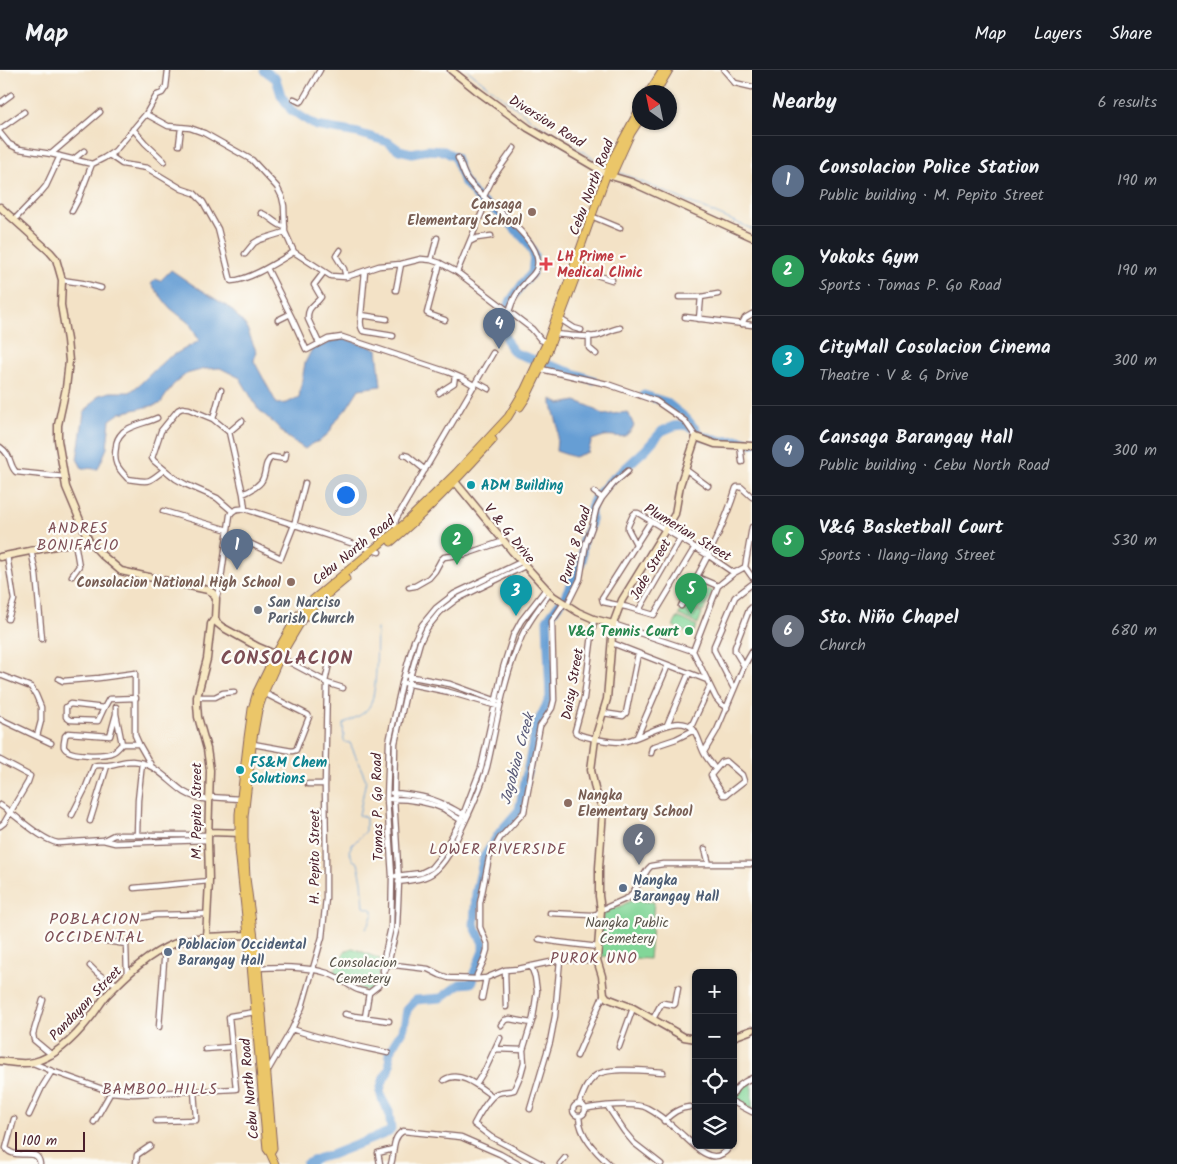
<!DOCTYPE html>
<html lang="en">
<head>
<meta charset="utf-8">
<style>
  body { margin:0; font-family:Kalam,sans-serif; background:#242831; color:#f1f3f6 }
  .controls { position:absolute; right:15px; bottom:15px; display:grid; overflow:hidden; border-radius:8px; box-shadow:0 1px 4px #0004 }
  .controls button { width:45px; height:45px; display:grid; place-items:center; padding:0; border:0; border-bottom:1px solid #363941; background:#171b24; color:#f1f3f6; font:25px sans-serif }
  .compass { position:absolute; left:632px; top:15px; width:45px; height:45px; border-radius:50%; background:#171b24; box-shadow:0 1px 4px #0004; rotate:327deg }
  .scale { position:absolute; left:15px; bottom:12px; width:70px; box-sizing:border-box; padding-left:5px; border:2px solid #4a1f2b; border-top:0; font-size:14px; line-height:18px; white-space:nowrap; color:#4a1f2b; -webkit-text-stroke:4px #fdfcf7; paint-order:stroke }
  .you { position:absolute; left:345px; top:424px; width:18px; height:18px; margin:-12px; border:4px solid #fff; border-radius:50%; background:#1a73e8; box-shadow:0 0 0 8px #1a73e833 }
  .badge { display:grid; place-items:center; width:32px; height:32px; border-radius:50%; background:#0f766e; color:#fff; font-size:16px; font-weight:700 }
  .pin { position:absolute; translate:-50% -41px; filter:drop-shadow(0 1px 2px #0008) }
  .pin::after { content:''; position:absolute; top:26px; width:18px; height:15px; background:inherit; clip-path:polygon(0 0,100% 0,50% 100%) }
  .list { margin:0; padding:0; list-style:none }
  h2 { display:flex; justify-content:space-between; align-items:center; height:65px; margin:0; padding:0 20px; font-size:21px }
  h2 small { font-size:16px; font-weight:400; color:#9ea1a6 }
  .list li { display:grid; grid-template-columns:32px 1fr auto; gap:15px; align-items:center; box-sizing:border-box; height:90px; padding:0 20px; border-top:1px solid #363941 }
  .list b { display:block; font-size:19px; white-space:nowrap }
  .list p { margin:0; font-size:16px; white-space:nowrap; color:#9ea1a6 }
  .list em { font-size:16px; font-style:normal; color:#9ea1a6 }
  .icon { flex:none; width:28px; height:28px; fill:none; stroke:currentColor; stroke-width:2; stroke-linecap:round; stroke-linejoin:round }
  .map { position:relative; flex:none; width:752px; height:1094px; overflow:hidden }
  header { display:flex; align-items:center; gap:30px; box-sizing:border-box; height:70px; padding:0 25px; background:#171b24; border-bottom:1px solid #363941 }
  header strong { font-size:24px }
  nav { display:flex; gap:28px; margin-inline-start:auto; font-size:18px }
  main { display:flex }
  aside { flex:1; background:#171b24 }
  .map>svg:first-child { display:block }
</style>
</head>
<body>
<header>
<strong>Map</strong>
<nav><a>Map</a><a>Layers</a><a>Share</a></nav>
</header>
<main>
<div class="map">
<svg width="752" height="1094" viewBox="0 0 752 1094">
  <rect width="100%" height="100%" fill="#fdfcf7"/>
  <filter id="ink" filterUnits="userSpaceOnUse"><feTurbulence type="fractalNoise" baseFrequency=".02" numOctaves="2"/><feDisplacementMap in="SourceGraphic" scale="10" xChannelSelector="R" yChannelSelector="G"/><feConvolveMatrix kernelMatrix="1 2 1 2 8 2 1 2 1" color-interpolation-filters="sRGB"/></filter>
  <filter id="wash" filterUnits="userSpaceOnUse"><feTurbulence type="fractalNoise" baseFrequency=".0096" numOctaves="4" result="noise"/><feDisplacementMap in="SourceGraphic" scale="20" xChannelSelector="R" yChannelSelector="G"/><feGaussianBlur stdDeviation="1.12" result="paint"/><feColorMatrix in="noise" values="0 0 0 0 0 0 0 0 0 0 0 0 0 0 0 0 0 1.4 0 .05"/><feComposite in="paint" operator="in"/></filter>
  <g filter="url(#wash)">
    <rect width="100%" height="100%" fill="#f3e2c6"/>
    <path fill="#82d698" stroke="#667a62" d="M697 513 702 516 701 518 707 521 708 519 713 521 703 542 686 533Z
      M684 535 702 543 698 554 679 545Z
      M678 547 697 556 692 565 673 556Z
      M630 831 654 832 649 889 600 886 603 842 607 839 619 837Z
      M353 878 380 889C380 902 380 912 369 921L364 920 333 903 345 881Z
      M752 1011V1040L734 1030C735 1021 744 1015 752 1011Z"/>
    <path fill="#669ed4" stroke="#585e80" d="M171 200 196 217 230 238 246 256 256 281 254 291 277 334 287 333 299 327 305 293 312 279 342 268 377 279 381 316 359 319 347 338 333 354 330 362 320 371 313 373 305 379 287 367 276 355 258 339 240 308 220 298 205 299 186 304 173 315 160 334 120 343 110 350 107 378 98 399 82 398 77 389 84 343 99 325 110 322H130L140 314 166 289 199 271 190 254 170 238 151 214 156 209 160 211Z
      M552 329 560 334 576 331 589 336 603 345 628 342 634 356C623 373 620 364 604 366 600 367 596 369 592 370L588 382 574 387 556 381 558 357 552 335Z"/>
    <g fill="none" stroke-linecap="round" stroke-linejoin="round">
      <path stroke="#669ed4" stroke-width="1" d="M467 0 536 53 606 96
        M616 101 752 159
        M366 859 373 844V840L364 837 362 811 358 793 353 790 349 781 352 775 366 761V748L359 745 366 710 350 673 345 672 344 671 343 654C351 649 363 646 369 637 378 625 376 575 377 559"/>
      <path stroke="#669ed4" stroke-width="9" d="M264 0 276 9 281 25 291 40 316 56 358 63 388 72 399 80 412 83 427 80 444 81 455 87 463 110 479 130 502 145 527 172 534 185 532 203 524 212 511 230 503 249V261L508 274 515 283 593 310
        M644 325 666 332 687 349 701 366 723 371 739 370 752 373
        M306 1094 319 1088 331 1085 389 1062 391 1059 389 1042 382 1029 380 1021 381 1017 384 1008 389 1000 390 995 389 983 404 957 407 940 411 935 416 930 441 928 460 914 471 913 473 911 474 903 483 881V873L474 855 476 823 484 787 500 762 519 740 537 654 550 628 547 550 565 526 582 490 583 469 591 454V437L595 428 612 409 621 402 646 379 662 361 674 356 684 355 696 359"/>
    </g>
  </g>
  <g filter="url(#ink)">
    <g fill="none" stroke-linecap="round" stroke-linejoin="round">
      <g stroke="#856361" stroke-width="7">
        <path id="street" d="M724 0 735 13 752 17
          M294 29 300 32 302 31 320 0
          M0 33 11 25
          M146 44 168 56 190 58 204 63 252 90 277 117 282 127 284 136 285 162 294 182 331 206 346 207 379 196 401 194 421 189 431 190 440 193 457 202 532 259 541 270 547 272
          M0 59 24 42
          M133 59 145 73 164 91
          M0 63 9 74 19 79 51 84 92 94 104 88 115 81 146 44 155 28 157 25 162 23 166 17 168 0
          M179 75 181 58
          M51 84 100 42
          M109 85 122 94 147 98 182 119 194 123 203 132 218 159 231 211C250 210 277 192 294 182
          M458 88C461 94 463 103 467 109 481 130 545 170 537 197 536 203 530 207 526 212 518 220 512 231 509 242
          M74 89 84 81
          M484 126 494 106 514 78
          M72 141 79 128 92 94
          M261 143C270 146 275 155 285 157
          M596 148 620 158
          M15 149 41 122 46 116 60 86
          M471 171 477 168 491 166
          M340 180 336 186 344 199 346 207
          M245 184 254 173 259 170 285 162
          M431 190 437 168
          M440 193 427 243 431 245 445 250
          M267 198 292 248 306 279 307 280 328 269 342 267 448 302 462 308 475 316
          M578 199 612 210
          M365 201 361 245 387 249
          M457 202 485 135
          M62 210 82 213 101 218
          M396 220 401 194
          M679 227H701L718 224
          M361 245C361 251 359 256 363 261L393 266
          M685 247 752 255
          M560 249 574 258 581 260
          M699 249 701 227
          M278 250 290 244
          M742 254 745 248 752 244
          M555 264C568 265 583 268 597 266 605 264 612 259 620 258
          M589 266V278L596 284
          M319 273 308 249C307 236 315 236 321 227L314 215 324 202
          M541 299 607 314 656 331 685 351 696 367
          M476 312 489 319
          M439 323 443 320 454 313 455 305
          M157 348C146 353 131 355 123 362 119 366 116 372 116 377 113 393 117 397 128 409 149 412 147 414 164 400
          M213 349 221 320
          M229 362 242 351
          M740 375 742 392
          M0 377C13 386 8 394 16 402L64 407
          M404 385 408 386 425 400
          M685 399 708 416
          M594 422 602 428
          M243 424C250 421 256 418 261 412 267 404 263 393 272 387L285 389 286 384
          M163 441 228 460
          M232 441 217 428 185 414 176 409 154 391 152 388 161 361 178 340 182 338 189 339 213 349 229 362 243 424 245 439
          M651 451 602 528 603 532 627 537 654 545 695 477
          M752 457 745 497 752 507
          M398 460 395 455 396 449 493 283
          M245 471 281 488 294 455 305 413
          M636 474 628 459V456L633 445 635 443H638L709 486 734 503
          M31 480 36 504 42 569
          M7 485 14 530 8 549
          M72 506 79 496 75 472
          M697 507 718 516
          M409 517 415 516 429 508 435 501 441 490 444 487 466 484 504 471
          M216 529 220 516 230 445C233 439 238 438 245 439L379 482
          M567 535 580 509 586 473 592 457 596 439 602 428 614 413 628 401
          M681 536C702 498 723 460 736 418L737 417H741L752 427
          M639 540 680 469
          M594 549 584 628 575 661 576 663C585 668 610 672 621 672 640 671 677 641 693 659 698 665 700 675 704 683 707 689 712 694 715 699
          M613 554 693 581
          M612 573 707 610
          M280 587 323 610 327 613 343 618
          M744 596 735 581V577L749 540 752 537
          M0 605 31 617 36 625 41 637V651L37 666
          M408 606 450 614 497 631
          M59 609 63 611 99 608 135 603V665L139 674 151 695
          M325 612 330 589
          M405 613 449 622 497 636
          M734 619 714 580V576L735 527 752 514
          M197 627H215L223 623 234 622
          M104 638 98 651 70 650 66 647V637L70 634 104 638 109 629 136 628
          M727 638 721 634 716 628 693 581 718 516 734 503 745 497
          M603 643 623 646 626 643 638 584
          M116 644 110 666 68 663 65 666C65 669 63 674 64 677 68 687 105 686 113 682 116 681 119 677 122 674L116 644V637
          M0 649 51 673
          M667 655 689 603
          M691 657 710 616
          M637 667 668 595
          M122 674H139
          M253 674 292 681 296 680 309 647 308 645 264 623
          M704 682 717 660 744 596 752 582
          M651 683 652 678 655 676 676 669 694 660
          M0 690 30 706 28 712 4 753 0 756
          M726 691 742 705 744 711 726 725H723L712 708 711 705 722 692Z
          M308 714H325
          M392 723C409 724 427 726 443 734 451 737 457 742 465 745
          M210 727 240 729
          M391 729C409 729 427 731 444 739 450 743 455 747 461 750
          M0 735C16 745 41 770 58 773L103 770 115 773 208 770
          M72 745 85 719 94 696C99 694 104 696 109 695 117 694 123 691 132 691 154 692 167 710 184 722 192 727 201 729 210 730
          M90 751 107 696
          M137 765 138 730 142 693
          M104 770 114 765H209
          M705 779 709 794
          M396 806 421 803 431 798 440 787 461 750 481 698 503 598 513 566 521 551 546 519
          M398 812C410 810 424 810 434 802 446 792 453 777 459 764 469 744 481 718 487 697 497 654 503 609 521 568 528 551 540 537 550 523
          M134 818 209 811
          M550 843 592 845 597 844 601 840 630 827 648 799 651 796 663 794H752
          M107 848H140L156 845 207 844
          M92 869 126 874 127 905
          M539 869 557 872 598 877
          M386 894 428 899 440 905 449 908 477 909 486 908 505 900 518 899 560 890H597
          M90 896C98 905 106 911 118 914
          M531 896 535 907 537 921 533 948 523 980 524 993 521 1004 514 1020C509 1022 503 1021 498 1023 490 1025 478 1046 474 1054L491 1067 542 1094
          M256 898C279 897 305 896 327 903 337 906 345 913 354 918 358 921 364 921 369 923L378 916 388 894 397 857 399 812 394 729 395 673 408 614 420 572 427 558 440 542 457 529 525 496
          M505 900 506 937
          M383 901 384 888 391 857 392 806 387 729 389 672 402 613 414 571 422 555 436 538 454 524 521 492
          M477 909V905L484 890 487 880V874L480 857V833L489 788 500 768 524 742 540 656 552 638 554 630 552 551 564 533
          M482 928 486 908
          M43 930 33 964 34 970 52 985
          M345 944 354 946 389 951
          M365 947 369 923
          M653 949 661 934 663 933 674 935 675 934 678 918
          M501 955 505 950 510 949 531 953
          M159 957 165 878
          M292 959C324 970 356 976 388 983
          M619 977 633 938
          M205 979 231 977
          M495 979 523 980
          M577 986 604 924
          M33 993 52 1001 111 1022 133 1024 236 1019 229 947 230 946 255 942
          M267 1002 292 959 302 937 322 867 326 828V786L325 717 327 613
          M444 1010C460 1000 478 1016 492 1026
          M476 1014 486 998 500 968
          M733 1024C736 1017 745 1011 752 1008
          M733 1032 752 1042
          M573 1040a6 6 0 1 1 12 0a6 6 0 1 1-12 0Z
          M579 1034C583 1024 586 1014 594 1007 605 996 647 1001 663 1002
          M608 1037 624 1061 634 1073 661 1094
          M530 1039 550 972 555 946 560 890
          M585 1039C597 1036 636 1032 647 1038 657 1043 669 1053 678 1061 689 1069 707 1094 722 1084 726 1082 728 1080 729 1075
          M29 1045 42 1017 52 1001
          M579 1047C580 1066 595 1081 609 1094
          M14 1049 6 1078C15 1092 38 1075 40 1094
          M156 1051 196 1050V1048L194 1021
          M664 1051C672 1043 679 1038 690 1037
          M94 1052 111 1022
          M136 1094 137 1085 150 1076
          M380 1094 378 1083 393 1079
          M391 1094C395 1083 391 1068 403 1061L461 1067 500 1084 518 1094
          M560 1094 565 1088"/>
      </g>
      <g stroke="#856361" stroke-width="9">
        <path id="secondary" d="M451 0 476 20 528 58 607 104
          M611 106 631 112 752 167
          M0 137 50 182 56 189 62 210 61 235 67 270 69 291 66 318 58 355V370L66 417 82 455 89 471 102 485 121 501 208 520 213 523 216 529 215 548 211 554 207 589 197 627V634L198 647 207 679 210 700 208 770 209 811 206 868
          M452 408 512 481 553 526 578 542 594 549 613 554
          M0 487 75 472 89 471
          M215 548 217 553 222 557 258 577 279 586
          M209 762 243 763
          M733 967 752 960
          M696 969 684 967 633 938 607 928 604 924 602 906 597 890 601 840 599 826V798L603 740 595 719 591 700 595 669 607 629 613 554 622 530 675 444 680 415 696 367 715 374 752 376
          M0 991C11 992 23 995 34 992 57 986 76 966 90 948 96 941 100 933 106 926 126 905 149 883 176 873 193 866 229 866 248 865"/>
      </g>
      <g stroke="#856361" stroke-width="9">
        <path id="primary" d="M649 22 663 0
          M656 22 669 0
          M612 105 631 63 640 49
          M520 337 526 328 545 289 581 193
          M391 472C428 441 461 405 493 370
          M270 1083 273 1078 258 898 246 808 244 768V747L253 668 258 640 264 623 280 587 302 550 317 533 346 509
          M275 1094 270 1083 267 1079 251 895 239 779V744L248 668 252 639 257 622 274 587 296 548 310 532 404 454 456 403 508 347 525 319 547 272 611 92 640 38"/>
      </g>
      <use href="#street" stroke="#fff" stroke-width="4.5"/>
      <use href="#secondary" stroke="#f7e8c3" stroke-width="6"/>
      <use href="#primary" stroke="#ebc669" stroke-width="7"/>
    </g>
  </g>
  <g fill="#8d6e63" stroke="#fdfcf7" stroke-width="2">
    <circle cx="532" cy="142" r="5"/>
    <circle cx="291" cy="512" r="5"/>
    <circle cx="568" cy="733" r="5"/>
  </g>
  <path fill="#e0444e" stroke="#fdfcf7" stroke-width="2" d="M543.5 186.5h5v5h5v5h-5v5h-5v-5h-5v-5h5z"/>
  <g fill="#0f9aa8" stroke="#fdfcf7" stroke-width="2">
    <circle cx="471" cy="415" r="5"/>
    <circle cx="240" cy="700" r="5"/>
  </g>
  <circle fill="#6b7280" stroke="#fdfcf7" stroke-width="2" cx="258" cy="540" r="5"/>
  <circle fill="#2e9e5b" stroke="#fdfcf7" stroke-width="2" cx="689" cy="561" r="5"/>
  <g fill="#5c6f8a" stroke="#fdfcf7" stroke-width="2">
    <circle cx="623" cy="818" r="5"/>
    <circle cx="168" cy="882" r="5"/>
  </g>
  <g text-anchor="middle" stroke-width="4.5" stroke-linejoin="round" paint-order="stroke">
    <g font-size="14" fill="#4a1f2b" stroke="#fdfcf7">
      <text transform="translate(547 51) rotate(32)" y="5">Diversion Road</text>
      <text transform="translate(591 117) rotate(-69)" y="5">Cebu North Road</text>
      <text transform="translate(688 462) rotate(31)" y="5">Plumerian Street</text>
      <text transform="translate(510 463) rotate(51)" y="5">V &amp; G Drive</text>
      <text transform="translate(575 475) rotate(-74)" y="5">Purok 8 Road</text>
      <text transform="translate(353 480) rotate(-39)" y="5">Cebu North Road</text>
      <text transform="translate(650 499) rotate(-60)" y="5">Jade Street</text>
      <text transform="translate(572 614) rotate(-80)" y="5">Daisy Street</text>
      <text transform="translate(377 737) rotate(-91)" y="5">Tomas P. Go Road</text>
      <text transform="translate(196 741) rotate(-90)" y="5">M. Pepito Street</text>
      <text transform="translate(314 787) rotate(-90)" y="5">H. Pepito Street</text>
      <text transform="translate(85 933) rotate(-46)" y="5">Pandayan Street</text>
      <text transform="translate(249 1019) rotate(-95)" y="5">Cebu North Road</text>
    </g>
    <g font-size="14" font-weight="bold" fill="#785e54" stroke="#fdfcf7" text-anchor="end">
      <text x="522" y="139">Cansaga<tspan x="522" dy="16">Elementary School</tspan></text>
      <text x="281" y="517">Consolacion National High School</text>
      <text x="578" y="730" text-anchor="start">Nangka<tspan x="578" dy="16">Elementary School</tspan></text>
    </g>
    <g font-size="14" font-weight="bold" fill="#be3a42" stroke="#fdfcf7" text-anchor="start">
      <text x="557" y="191">LH Prime -<tspan x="557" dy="16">Medical Clinic</tspan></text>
    </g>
    <g font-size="14" font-weight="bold" fill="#0d838f" stroke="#fdfcf7" text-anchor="start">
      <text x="481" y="420">ADM Building</text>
      <text x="250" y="697">FS&amp;M Chem<tspan x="250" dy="16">Solutions</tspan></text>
    </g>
    <g font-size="14" font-weight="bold" fill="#5b616d" stroke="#fdfcf7" text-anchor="start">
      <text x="268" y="537">San Narciso<tspan x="268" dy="16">Parish Church</tspan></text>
    </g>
    <g font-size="14" font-weight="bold" fill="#27864d" stroke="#fdfcf7" text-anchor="end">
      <text x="679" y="566">V&amp;G Tennis Court</text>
    </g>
    <g font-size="14" font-weight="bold" fill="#4e5e75" stroke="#fdfcf7" text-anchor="start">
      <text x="633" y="815">Nangka<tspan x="633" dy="16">Barangay Hall</tspan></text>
      <text x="178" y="879">Poblacion Occidental<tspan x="178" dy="16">Barangay Hall</tspan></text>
    </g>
    <g font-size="14" fill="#5b564c" stroke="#fdfcf7">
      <text x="627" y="857">Nangka Public<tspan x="627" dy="16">Cemetery</tspan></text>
      <text x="363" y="897">Consolacion<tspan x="363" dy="16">Cemetery</tspan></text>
    </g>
    <g font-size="15" letter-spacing="1" fill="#7d4e55" stroke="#fdfcf7">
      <text x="78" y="463">ANDRES<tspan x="78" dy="17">BONIFACIO</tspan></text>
      <text x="498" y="784">LOWER RIVERSIDE</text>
      <text x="594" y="893">PUROK UNO</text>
      <text x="160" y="1024">BAMBOO HILLS</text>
    </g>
    <g font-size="15" font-style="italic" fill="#575877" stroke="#fdfcf7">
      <text transform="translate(517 689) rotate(-75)" y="5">Jagobiao Creek</text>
    </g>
    <g font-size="16" letter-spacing="1" fill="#7d4e55" stroke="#fdfcf7">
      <text x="95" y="854">POBLACION<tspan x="95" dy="18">OCCIDENTAL</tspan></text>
    </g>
    <g font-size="19" font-weight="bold" letter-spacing="1" fill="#7d4e55" stroke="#fdfcf7">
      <text x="287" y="594">CONSOLACION</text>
    </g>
  </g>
</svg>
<div class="controls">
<button>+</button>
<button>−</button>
<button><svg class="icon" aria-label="locate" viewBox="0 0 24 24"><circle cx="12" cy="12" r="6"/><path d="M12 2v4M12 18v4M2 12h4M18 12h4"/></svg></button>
<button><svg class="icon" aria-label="layers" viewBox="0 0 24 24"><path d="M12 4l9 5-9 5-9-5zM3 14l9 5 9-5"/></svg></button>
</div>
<svg class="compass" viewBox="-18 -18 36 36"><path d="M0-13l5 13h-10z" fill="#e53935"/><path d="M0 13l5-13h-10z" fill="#9ea1a6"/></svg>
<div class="scale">100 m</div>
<div class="you"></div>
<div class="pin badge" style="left:237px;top:500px;background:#5c6f8a">1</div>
<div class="pin badge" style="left:457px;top:495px;background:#2e9e5b">2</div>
<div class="pin badge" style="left:516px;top:546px;background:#0f9aa8">3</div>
<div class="pin badge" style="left:499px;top:279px;background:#5c6f8a">4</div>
<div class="pin badge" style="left:691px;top:544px;background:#2e9e5b">5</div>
<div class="pin badge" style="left:639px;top:795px;background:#6b7280">6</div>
</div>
<aside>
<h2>Nearby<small>6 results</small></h2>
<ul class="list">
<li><span class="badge" style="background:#5c6f8a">1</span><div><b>Consolacion Police Station</b><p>Public building · M. Pepito Street</p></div><em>190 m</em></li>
<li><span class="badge" style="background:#2e9e5b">2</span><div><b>Yokoks Gym</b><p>Sports · Tomas P. Go Road</p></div><em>190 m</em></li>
<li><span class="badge" style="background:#0f9aa8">3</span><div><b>CityMall Cosolacion Cinema</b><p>Theatre · V &amp; G Drive</p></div><em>300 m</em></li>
<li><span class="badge" style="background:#5c6f8a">4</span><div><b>Cansaga Barangay Hall</b><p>Public building · Cebu North Road</p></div><em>300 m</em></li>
<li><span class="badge" style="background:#2e9e5b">5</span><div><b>V&amp;G Basketball Court</b><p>Sports · Ilang-ilang Street</p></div><em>530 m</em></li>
<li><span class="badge" style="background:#6b7280">6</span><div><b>Sto. Niño Chapel</b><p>Church</p></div><em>680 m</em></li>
</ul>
</aside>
</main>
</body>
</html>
